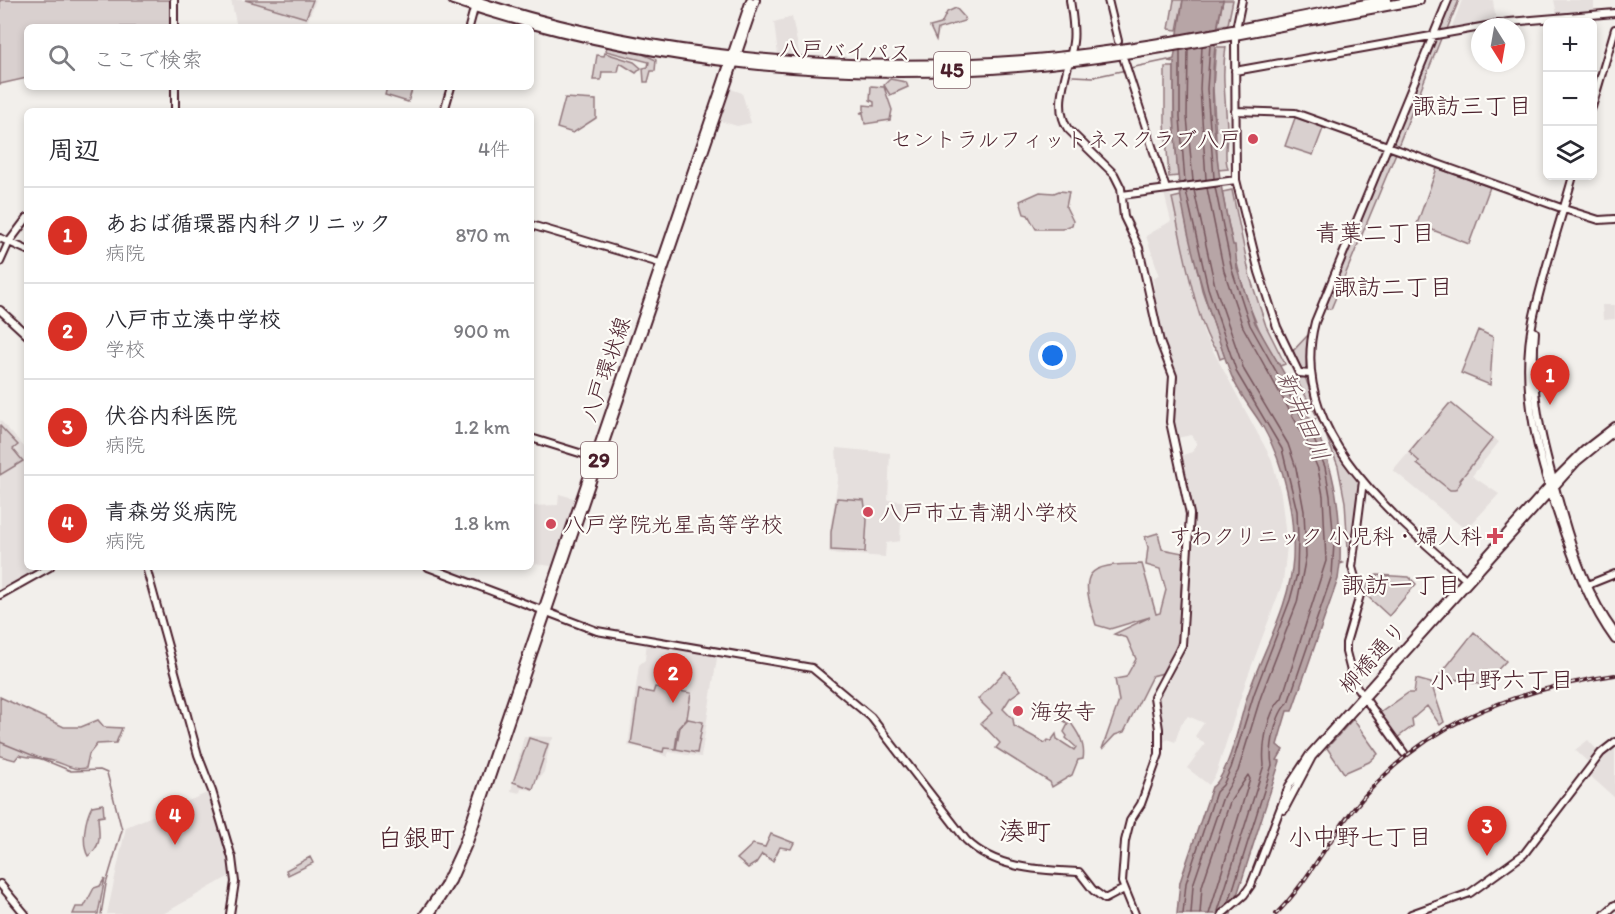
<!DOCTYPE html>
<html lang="ja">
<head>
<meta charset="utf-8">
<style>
  body { margin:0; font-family:Itim,"Klee One",sans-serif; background:#f2f2f3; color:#2b2b33 }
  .controls { position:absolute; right:18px; top:18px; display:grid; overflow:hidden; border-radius:9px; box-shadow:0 3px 9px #0003 }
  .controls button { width:54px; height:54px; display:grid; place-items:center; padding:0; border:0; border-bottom:2px solid #e1e1e2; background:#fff; color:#2b2b33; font:30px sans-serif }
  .compass { position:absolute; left:1471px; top:18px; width:54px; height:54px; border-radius:50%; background:#fff; box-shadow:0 3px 9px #0003; rotate:169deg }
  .you { position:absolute; left:1053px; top:356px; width:21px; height:21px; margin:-15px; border:4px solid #fff; border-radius:50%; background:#1a73e8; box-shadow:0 0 0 9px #1a73e833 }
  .badge { display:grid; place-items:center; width:39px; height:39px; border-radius:50%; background:#d93025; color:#fff; font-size:20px; font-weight:700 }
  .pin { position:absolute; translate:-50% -50px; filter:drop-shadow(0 2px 3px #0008) }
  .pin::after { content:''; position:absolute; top:32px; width:21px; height:18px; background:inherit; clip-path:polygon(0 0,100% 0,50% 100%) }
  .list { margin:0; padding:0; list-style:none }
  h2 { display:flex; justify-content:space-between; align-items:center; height:78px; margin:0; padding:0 24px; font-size:26px }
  h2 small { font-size:20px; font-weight:400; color:#7c7c81 }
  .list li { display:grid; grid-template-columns:39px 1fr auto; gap:18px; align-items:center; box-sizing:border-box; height:96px; padding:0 24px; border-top:2px solid #e1e1e2 }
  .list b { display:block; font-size:22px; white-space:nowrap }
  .list p { margin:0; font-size:20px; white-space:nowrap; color:#7c7c81 }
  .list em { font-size:20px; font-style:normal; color:#7c7c81 }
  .icon { flex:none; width:33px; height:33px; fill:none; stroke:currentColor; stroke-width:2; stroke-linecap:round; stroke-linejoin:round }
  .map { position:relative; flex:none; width:1615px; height:914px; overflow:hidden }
  .search { position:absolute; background:#fff; box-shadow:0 3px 9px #0003; left:24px; top:24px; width:510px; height:66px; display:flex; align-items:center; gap:15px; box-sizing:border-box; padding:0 21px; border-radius:9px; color:#7c7c81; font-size:22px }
  .panel { position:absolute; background:#fff; box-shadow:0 3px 9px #0003; left:24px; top:108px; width:510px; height:462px; border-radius:9px }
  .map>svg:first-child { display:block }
</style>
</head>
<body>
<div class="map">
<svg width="1615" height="914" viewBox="0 0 1615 914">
  <rect width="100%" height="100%" fill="#f2efeb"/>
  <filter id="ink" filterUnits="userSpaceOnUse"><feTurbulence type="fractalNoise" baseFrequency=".0167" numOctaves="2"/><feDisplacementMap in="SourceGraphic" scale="12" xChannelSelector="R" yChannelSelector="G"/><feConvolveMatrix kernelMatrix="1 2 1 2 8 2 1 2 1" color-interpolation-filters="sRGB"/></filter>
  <g filter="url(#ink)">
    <path fill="#e5dfdd" d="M231 0H316L306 25 312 27H237Z
      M1462 0H1493L1496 22 1453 29 1452 27Z
      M1554 0H1594V12L1557 14Z
      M792 17 800 57 778 55 774 22Z
      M731 89 742 93 751 123 737 126 720 121Z
      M1170 192 1204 334 1272 460 1281 494 1287 546 1283 582 1246 681 1216 774 1209 785 1187 768 1205 744 1195 736 1204 723 1188 716 1181 724 1175 742 1167 739 1163 744 1157 698 1177 665 1185 643 1187 574 1193 520 1180 456 1192 452 1197 443 1192 435 1176 438 1173 423 1174 385 1160 335 1153 279 1159 274 1146 236 1171 221 1164 193Z
      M1615 305V319L1603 320 1602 305Z
      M1449 403H1452L1499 442 1472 476 1499 494 1466 530 1393 470Z
      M0 420 27 450V567H42L5 589 0 595Z
      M836 448 890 453 888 500 902 501 900 541 886 543 885 557 829 553 830 530 838 480Z
      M559 494 580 500 557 567 531 563V506L558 505Z
      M647 641 718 652 701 757 669 752 667 757 650 749 628 746 639 665 645 660Z
      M524 736 554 737 550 743 544 772 536 782 534 790 521 789 520 793 511 791Z
      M1588 740 1598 751 1589 763 1575 750Z
      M1615 745V798L1588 774Z
      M212 791 235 873 163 914H107L126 827Z"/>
    <path fill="#d9d0cf" stroke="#92787d" stroke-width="1.5" d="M0 0H174V27H27V78L0 84Z
      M245 0H313L306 18Z
      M1174 0H1183L1177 30 1169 29Z
      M1223 0H1233L1228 24 1218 26Z
      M1452 0H1459L1447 29 1439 31Z
      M956 8 965 18 964 21 938 29 936 40 930 27 941 24 947 12Z
      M1442 36 1398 146 1395 144 1393 141 1436 37Z
      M607 46 636 51 656 60 655 71H651L648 82H644L643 68 648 67 649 62 606 51Z
      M1216 47H1226C1221 75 1226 101 1227 128 1228 142 1223 154 1228 169L1218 170 1213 88Z
      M605 53 634 62 641 68 636 73 620 63 618 72H602L601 80H593L597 55 604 56Z
      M1165 67H1174V118L1178 176 1169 177 1165 123Z
      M890 79 906 82 908 87 890 95 884 85Z
      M871 86 884 87 892 110 890 120 865 124 863 113H860L864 111V105L874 106V102L870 100Z
      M387 87H413L408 102 385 95Z
      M565 98 596 100V118L573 133 557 128Z
      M1298 116 1324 126 1313 155 1285 146 1295 118Z
      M1392 152 1396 153 1331 309 1325 308 1388 154Z
      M1437 168 1490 187 1469 244 1417 224Z
      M1232 190 1250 277 1266 326 1285 364 1280 366C1243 313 1234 252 1222 192Z
      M1059 191 1069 192 1066 207 1073 221 1072 225 1062 229H1036L1028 215 1024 214 1020 201 1040 192 1054 193Z
      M1181 196 1202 290 1225 357 1220 359 1217 350C1199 340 1178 223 1172 198Z
      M1478 330 1493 337 1490 385 1461 373Z
      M1308 335 1306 371H1302L1293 351Z
      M1305 377 1324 428 1360 484 1349 565 1345 502 1338 466 1322 425 1296 379Z
      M1449 404H1452L1493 438 1460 480 1461 482 1455 490H1450L1417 464 1419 461 1409 452Z
      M0 426 18 445 13 449 23 461 0 475Z
      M837 498 864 500 867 520 865 552 831 550V532Z
      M1158 533 1162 549 1183 553 1179 638 1173 655 1163 673 1152 676 1124 732 1115 735 1102 749 1119 701 1115 679 1126 677 1136 659 1127 638 1114 634 1150 617 1110 629 1096 625C1079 571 1084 564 1142 564L1156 614 1160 613 1166 590 1160 569 1146 565 1148 547 1145 537Z
      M1377 575 1409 577 1416 584 1389 616 1365 594 1370 579Z
      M1474 632 1506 661 1483 685 1439 676Z
      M1005 671 1021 690 1010 698 1003 709 1013 719 1014 726 1045 743 1048 740 1051 741 1056 734 1057 739 1074 750 1076 747 1066 738 1067 736 1064 732 1068 724 1064 721 1068 719C1077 731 1086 744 1083 759L1078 760 1072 775 1052 787 1050 782 996 748 1000 743 981 723 992 713 978 699Z
      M1416 679 1431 683 1444 722 1440 725 1427 706 1412 719 1413 726 1397 738 1380 713 1408 693H1414Z
      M655 687 691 693 687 718 678 728 675 749 664 748 663 752 631 744 639 690 653 693Z
      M0 697 64 727H81L98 720 104 727 122 728 116 743 97 744 89 754 86 768C72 771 66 764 53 761 43 758 31 758 19 755L15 760 0 756Z
      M688 719 703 722 697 753 676 749 680 727Z
      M1353 719 1378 754 1369 762 1344 773 1327 748Z
      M529 738 548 744 533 789 513 782Z
      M103 804 104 816 98 817C99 835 103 845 88 856 81 843 85 819 92 806Z
      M771 834 794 843 791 849 780 847 773 861 762 854 756 863 748 868 737 859 753 844 765 847Z
      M310 857 313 863 288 875 286 870Z
      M105 878 98 914H73L76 907H84L94 888 100 886Z"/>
    <path fill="#b7a5a6" stroke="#8b6f75" stroke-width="1.5" d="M1183 0H1223C1203 79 1215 167 1233 245H1235L1237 268 1255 323 1311 420 1315 419 1312 422C1336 468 1341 514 1340 562L1343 563 1340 564 1338 579 1292 711H1287L1277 745 1283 750 1277 760 1280 761 1231 914H1177L1180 882 1212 787C1227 778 1240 722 1245 704 1259 656 1290 609 1293 558 1295 513 1285 466 1263 427 1252 409 1237 392 1230 372 1210 316 1191 257 1181 198 1174 153 1174 107 1174 62L1168 61 1174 59Z"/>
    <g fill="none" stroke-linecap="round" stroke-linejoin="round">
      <path stroke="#76555c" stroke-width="1.5" d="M1210 45 1207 89 1214 178
        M1202 46 1200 89 1206 179
        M1188 49 1187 117 1193 181
        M1180 50V117L1185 182
        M1215 187 1232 270 1250 325 1313 437 1325 467 1330 496 1334 543 1332 575 1288 703C1275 713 1269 751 1272 765L1229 902
        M1207 188 1224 271 1243 327 1306 440 1318 469 1323 496 1326 561 1282 698C1267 712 1262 746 1264 765L1218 911
        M1183 914 1186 883 1216 792 1223 785 1231 768 1254 694 1290 600 1297 574 1298 538 1297 511 1282 449 1237 373 1208 288 1186 191
        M1191 914 1193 885 1223 797 1238 771 1261 696 1297 603 1306 556 1304 511 1296 468 1288 444 1244 370 1215 286 1194 190
        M1200 914 1202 886 1230 802 1248 775 1250 779 1209 914"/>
      <path stroke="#8b6f75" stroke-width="1.5" d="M1130 68 1168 60
        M1073 76 1093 77 1126 70
        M0 742 71 771 100 770 107 773 122 830 106 884 101 914"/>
      <g stroke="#4a1f2b" stroke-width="10">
        <path id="secondary" d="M174 0V27
          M1070 0C1072 14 1075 29 1073 42 1070 69 1051 104 1068 129L1114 174 1121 188 1124 217 1139 248 1160 342 1173 376 1170 422 1190 514 1182 645 1154 697 1159 729V754L1141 804 1130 821 1125 841 1122 882 1135 914
          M1108 0 1118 41
          M1448 0 1315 322C1286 433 1396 518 1469 582
          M1237 24 1242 0
          M469 27 475 5
          M1235 38 1236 180 1259 272 1277 327 1299 373 1310 374
          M1124 60 1166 189
          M1235 71 1509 22 1615 13
          M175 87V111
          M1592 107 1615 29
          M444 111 451 87
          M1235 111 1295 113 1564 209 1599 220 1615 219
          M1573 176C1560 223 1543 272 1533 320 1518 391 1540 463 1563 530 1577 569 1590 606 1615 640
          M1122 195 1236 180
          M531 225 663 264
          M0 238 27 250
          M0 262 9 242 27 218
          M0 310 27 335
          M1535 332C1529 399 1544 449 1562 512 1574 554 1588 597 1615 633
          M531 438 599 459
          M1363 481 1352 567 1360 595 1346 643V652L1354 683 1404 753
          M146 567 198 755 212 791 232 858 235 882 230 914
          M428 567 597 631 812 668 871 717 966 840C995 869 1040 870 1079 872L1093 890 1105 899 1124 889
          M1585 586 1615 574
          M0 595 50 567
          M1284 810 1312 757 1577 462 1615 431
          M0 884 25 914
          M1222 914 1244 895 1251 885 1289 786 1310 754 1552 482 1584 450 1615 426
          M1411 914 1470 893 1524 854 1601 753 1615 742"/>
      </g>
      <g stroke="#4a1f2b" stroke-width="10">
        <path id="primary" d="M424 914 443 887 461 848 750 0
          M431 914 452 881 469 842 756 0
          M1605 914 1615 905"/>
      </g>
      <g stroke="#4a1f2b" stroke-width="12">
        <path id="highway" d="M453 0C643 64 850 85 1050 64 1174 50 1296 22 1419 0
          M473 0C649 58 840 74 1024 60 1146 50 1267 23 1387 0"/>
      </g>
      <use href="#secondary" stroke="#fdfcf7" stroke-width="6"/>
      <use href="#primary" stroke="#fdfcf7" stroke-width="6"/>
      <use href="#highway" stroke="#fdfcf7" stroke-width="8"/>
      <g stroke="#4a1f2b" stroke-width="4">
        <path id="rail" d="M1276 914C1306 884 1326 844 1352 811 1421 724 1508 691 1615 675"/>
      </g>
      <use href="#rail" stroke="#fdfcf7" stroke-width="1.5" stroke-dasharray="4.5" stroke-linecap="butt"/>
    </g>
  </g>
  <g fill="#d1495b" stroke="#fdfcf7" stroke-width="2">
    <circle cx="1253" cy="139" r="6"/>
    <circle cx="868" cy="512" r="6"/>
    <circle cx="551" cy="524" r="6"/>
    <path d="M1492 527h6v6h6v6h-6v6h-6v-6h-6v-6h6z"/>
    <circle cx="1018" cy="711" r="6"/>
  </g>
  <g text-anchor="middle" stroke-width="4.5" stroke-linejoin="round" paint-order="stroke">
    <g fill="#fdfcf7" stroke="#806168" stroke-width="1.5">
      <rect x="934" y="52" width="36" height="36" rx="4.5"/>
      <rect x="581" y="442" width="36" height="36" rx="4.5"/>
    </g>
    <g font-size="21" font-weight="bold" fill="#4a1f2b">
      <text x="952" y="77">45</text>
      <text x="599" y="467">29</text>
    </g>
    <g font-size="22" fill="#4a1f2b" stroke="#fdfcf7">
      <text transform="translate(845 50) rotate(2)" y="8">八戸バイパス</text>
      <text transform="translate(605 369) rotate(-71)" y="8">八戸環状線</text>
      <text transform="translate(1372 657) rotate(-48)" y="8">柳橋通り</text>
    </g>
    <g font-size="22" fill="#4a1f2b" stroke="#fdfcf7" text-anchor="start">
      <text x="1241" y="147" text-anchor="end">セントラルフィットネスクラブ八戸</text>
      <text x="880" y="520">八戸市立青潮小学校</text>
      <text x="563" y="532">八戸学院光星高等学校</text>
      <text x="1482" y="544" text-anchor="end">すわクリニック 小児科・婦人科</text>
      <text x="1030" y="719">海安寺</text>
    </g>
    <g font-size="24" fill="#4a1f2b" stroke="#fdfcf7">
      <text x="1472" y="114">諏訪三丁目</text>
      <text x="1375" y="241">青葉二丁目</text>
      <text x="1393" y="295">諏訪二丁目</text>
      <text x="1401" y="593">諏訪一丁目</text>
      <text x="1502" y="688">小中野六丁目</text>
      <text x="1360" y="845">小中野七丁目</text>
    </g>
    <g font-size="24" font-style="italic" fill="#704e56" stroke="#fdfcf7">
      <text transform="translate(1303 416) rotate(66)" y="8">新井田川</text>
    </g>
    <g font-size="26" fill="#4a1f2b" stroke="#fdfcf7">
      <text x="1025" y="840">湊町</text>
      <text x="416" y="847">白銀町</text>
    </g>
  </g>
</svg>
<div class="controls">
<button>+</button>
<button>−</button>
<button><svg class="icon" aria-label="layers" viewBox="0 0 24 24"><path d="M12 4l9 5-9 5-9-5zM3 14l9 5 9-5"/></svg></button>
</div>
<svg class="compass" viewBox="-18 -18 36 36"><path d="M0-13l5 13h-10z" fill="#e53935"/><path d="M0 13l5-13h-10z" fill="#7c7c81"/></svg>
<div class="you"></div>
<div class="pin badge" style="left:1550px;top:405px">1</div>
<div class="pin badge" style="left:673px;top:703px">2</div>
<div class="pin badge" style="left:1487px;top:856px">3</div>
<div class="pin badge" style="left:175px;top:845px">4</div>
<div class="search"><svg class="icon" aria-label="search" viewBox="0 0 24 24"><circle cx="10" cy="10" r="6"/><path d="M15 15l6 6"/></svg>ここで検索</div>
<section class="panel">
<h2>周辺<small>4件</small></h2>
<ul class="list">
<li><span class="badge">1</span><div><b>あおば循環器内科クリニック</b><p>病院</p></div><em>870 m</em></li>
<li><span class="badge">2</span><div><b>八戸市立湊中学校</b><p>学校</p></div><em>900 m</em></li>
<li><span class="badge">3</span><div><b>伏谷内科医院</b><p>病院</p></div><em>1.2 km</em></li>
<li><span class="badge">4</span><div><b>青森労災病院</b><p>病院</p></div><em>1.8 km</em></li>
</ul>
</section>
</div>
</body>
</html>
